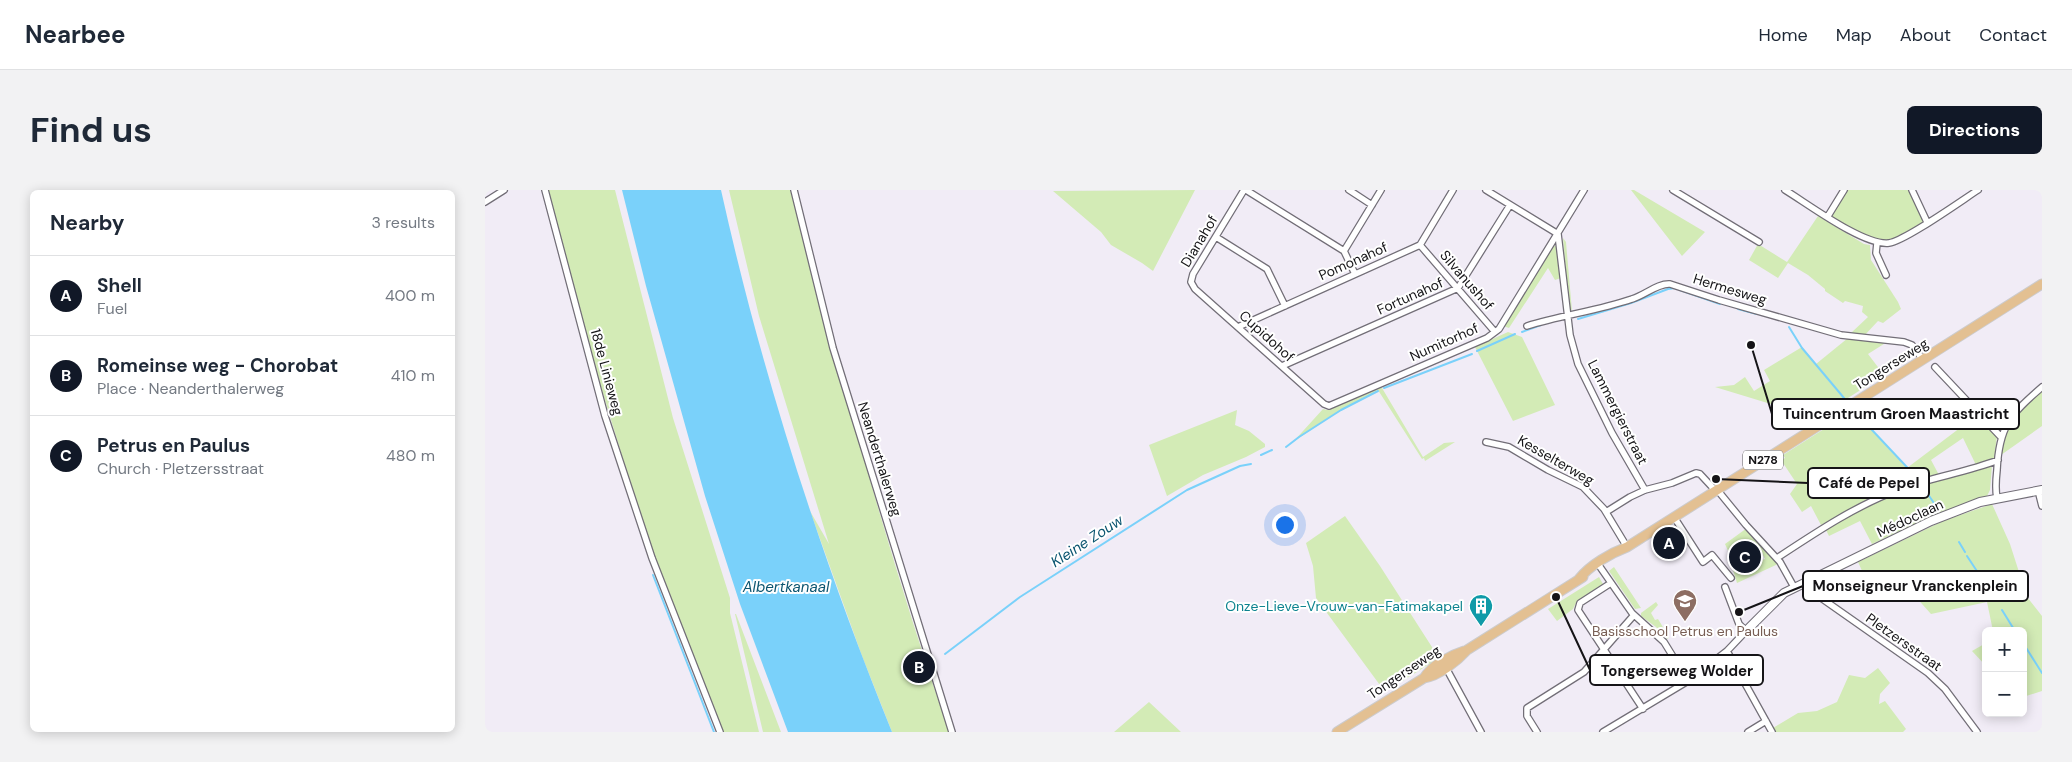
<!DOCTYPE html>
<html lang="en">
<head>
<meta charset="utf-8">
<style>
  body { margin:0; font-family:"DM Sans",sans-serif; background:#f2f2f3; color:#1f2937 }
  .controls { position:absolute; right:15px; bottom:15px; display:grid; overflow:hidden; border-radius:8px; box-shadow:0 2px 12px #0003 }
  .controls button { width:45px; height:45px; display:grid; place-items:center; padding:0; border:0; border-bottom:1px solid #e0e1e3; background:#fff; color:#1f2937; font:25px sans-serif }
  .you { position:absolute; left:799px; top:334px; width:18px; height:18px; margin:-12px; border:4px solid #fff; border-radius:50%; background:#1a73e8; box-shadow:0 0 0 8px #1a73e833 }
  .badge { display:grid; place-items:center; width:32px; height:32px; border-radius:50%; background:#111827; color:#fff; font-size:16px; font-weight:700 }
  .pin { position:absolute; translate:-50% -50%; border:2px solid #fff; box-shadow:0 1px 5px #0006 }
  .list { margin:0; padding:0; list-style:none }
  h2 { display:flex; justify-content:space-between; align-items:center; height:65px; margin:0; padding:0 20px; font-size:21px }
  h2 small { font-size:16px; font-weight:400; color:#747a83 }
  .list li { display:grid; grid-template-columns:32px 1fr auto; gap:15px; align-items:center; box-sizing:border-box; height:80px; padding:0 20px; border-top:1px solid #e0e1e3 }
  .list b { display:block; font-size:19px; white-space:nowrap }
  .list p { margin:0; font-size:16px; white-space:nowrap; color:#747a83 }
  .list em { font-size:16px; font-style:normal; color:#747a83 }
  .map { position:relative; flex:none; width:1557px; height:542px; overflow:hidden; border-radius:8px }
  header { display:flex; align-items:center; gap:30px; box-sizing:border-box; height:70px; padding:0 25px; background:#fff; border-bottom:1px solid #e0e1e3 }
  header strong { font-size:24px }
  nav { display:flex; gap:28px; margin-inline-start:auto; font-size:18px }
  .intro { display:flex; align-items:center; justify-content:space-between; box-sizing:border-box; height:120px; padding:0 30px }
  h1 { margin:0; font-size:35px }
  .button { padding:12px 22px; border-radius:8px; background:#111827; color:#fff; font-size:18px; font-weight:700 }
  main { display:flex; gap:30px; padding:0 30px }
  aside { flex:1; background:#fff; border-radius:8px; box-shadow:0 2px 12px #0003 }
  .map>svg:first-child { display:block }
</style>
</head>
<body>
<header>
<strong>Nearbee</strong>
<nav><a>Home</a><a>Map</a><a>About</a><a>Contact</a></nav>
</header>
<div class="intro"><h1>Find us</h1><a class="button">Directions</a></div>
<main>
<aside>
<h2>Nearby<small>3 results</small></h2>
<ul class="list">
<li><span class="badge">A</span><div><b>Shell</b><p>Fuel</p></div><em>400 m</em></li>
<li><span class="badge">B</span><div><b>Romeinse weg - Chorobat</b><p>Place · Neanderthalerweg</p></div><em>410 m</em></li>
<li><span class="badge">C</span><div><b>Petrus en Paulus</b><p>Church · Pletzersstraat</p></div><em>480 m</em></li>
</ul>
</aside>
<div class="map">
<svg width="1557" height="542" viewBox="0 0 1557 542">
  <rect width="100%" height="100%" fill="#f1ecf6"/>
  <path fill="#d3ebb6" d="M61 0H130L188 228 245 408V423L274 542H236L160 342 110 177Z
    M244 0H308C353 182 403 364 464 542H407L377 466 325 321 344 354 274 126Z
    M710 0 668 81 657 73 626 55 616 42 568 1Z
    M1146 0H1149L1220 42 1197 66Z
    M1361 0H1426L1439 32C1429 38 1417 49 1405 51 1386 55 1360 35 1345 25Z
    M1333 26 1379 54 1385 55 1386 70 1413 112 1416 119 1398 133 1393 131 1378 147 1366 143 1383 127 1377 122 1378 116 1360 111 1358 113 1340 101V99L1323 85 1303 73 1293 88 1264 70 1273 54 1302 72Z
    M1078 48 1081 52 1087 121 1084 117Z
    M1068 55 1073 57 1076 88 1070 90 1063 78 1024 138 1018 136Z
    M1023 142 1037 147 1070 215 1028 231 990 157Z
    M1363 148 1402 152 1383 164 1399 185 1330 229 1318 215 1300 226 1298 224 1293 226 1289 215 1230 197 1249 195 1260 187 1269 201 1285 191 1279 180 1317 157 1331 174Z
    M891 198H897L938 267 959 253 970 252 940 271 939 268 937 269 893 200 846 226 808 252 838 219 842 220Z
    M1557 200V236L1516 265C1518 236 1537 219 1557 200Z
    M752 220 750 235 764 241 780 254V257L761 267 718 285 682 306 664 255Z
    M1369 220 1422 278 1492 225 1512 246 1509 270 1491 275 1478 248 1446 270 1454 285 1381 311 1336 335 1326 316 1317 322 1305 304 1312 294 1296 270 1300 268 1298 265Z
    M1507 275 1505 300 1502 306 1456 322 1387 354 1375 331 1344 346 1340 338 1374 319 1417 300Z
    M1507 314 1525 354 1542 407 1557 426V501L1538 507V441H1508L1502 412 1446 424 1411 385 1383 394 1373 372 1458 331Z
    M860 326 895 376 954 468 900 502 831 408 828 376 821 353Z
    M1262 338 1293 374 1252 393 1248 380 1280 369 1277 363 1275 364V358L1271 354 1245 365 1240 354Z
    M1129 377 1156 418 1150 419 1124 381Z
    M1114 387 1118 394 1092 411 1088 419 1072 431 1063 419Z
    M1171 412 1173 415 1166 423 1170 430 1173 429 1184 447 1182 449 1171 437 1156 426V423Z
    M250 424H251L296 542H278Z
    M1501 453V476L1487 461Z
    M1393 478 1405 493 1395 504 1394 514 1400 511 1421 539 1418 542H1290L1288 538 1313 523 1332 521 1352 512 1364 485 1380 488Z
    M664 512 696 542H629Z"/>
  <path fill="#7ad1fa" d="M137 0H236C277 185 336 367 407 542H303L255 414 220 306 161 96Z"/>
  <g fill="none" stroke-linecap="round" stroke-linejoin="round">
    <path stroke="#7ad1fa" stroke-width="2" d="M1195 100 1235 114
      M1253 119 1272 124
      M1093 129 1146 113 1183 99 1190 98
      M1304 137 1317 158 1359 208
      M1037 142 1056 135
      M992 161 1030 144
      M899 198 987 164
      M1372 224 1434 290
      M801 257 814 247 856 220 893 201
      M776 265 787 260
      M1438 297 1453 319
      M1474 352 1480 362
      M1482 366 1505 401
      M168 385 229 542
      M1517 420 1530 441
      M1538 453 1557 483
      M460 464 535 407 702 300 755 276 766 274"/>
    <g stroke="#726e77" stroke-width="8">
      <path id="minor" d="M60 0 120 226 167 368 235 542
        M309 0 348 158 467 542
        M759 0 708 84 706 92 710 99 839 214 844 216 1002 148 1014 139 1099 0
        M761 0 859 61 870 84
        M864 0 887 15
        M1001 0 1073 44 1085 145 1093 174 1127 243 1160 300
        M1188 0 1274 52
        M1300 0C1323 14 1379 56 1404 53 1420 51 1476 11 1493 0
        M1427 0 1442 32
        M0 12 19 0
        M1343 26 1359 0
        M731 47 782 79 800 116
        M1392 53 1391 63 1401 85
        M935 55 1010 142
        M859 61 896 0
        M1042 136C1077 125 1112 121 1147 109 1160 105 1173 93 1185 94L1234 110 1356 145 1419 152 1427 155 1438 170
        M753 137 935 55 968 0
        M797 176 973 98 1025 15
        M1450 177 1516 247
        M1001 252 1024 257 1063 280 1098 297 1119 319 1142 357
        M1553 300 1557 316
        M1512 308C1510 299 1511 289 1512 280 1514 236 1525 225 1557 197
        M1121 322 1145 307 1160 300 1187 293 1211 283 1215 284 1228 298 1234 302 1261 335 1295 372 1309 397
        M1189 327 1218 372 1227 365 1246 388
        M1292 368C1330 343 1370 316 1413 300 1446 287 1480 283 1513 270
        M1113 374 1147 423 1179 452 1203 491
        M1323 391 1329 403 1443 483 1460 499 1492 542
        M1126 393 1095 413 1093 420 1158 519
        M1242 461 1287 542
        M960 476 996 542
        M1052 542 1042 526V518L1099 482 1149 425
        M1118 542 1203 491 1242 461 1261 441 1254 434 1240 397
        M1263 542 1281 531"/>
    </g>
    <g stroke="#726e77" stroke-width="10">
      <path id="tertiary" d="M1261 441 1299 403 1446 331 1495 312 1557 300"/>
    </g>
    <g stroke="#cccbcc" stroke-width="11">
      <path id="primary" d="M1094 389C1105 375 1126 363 1142 357L1557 94
        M939 488C954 486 972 471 982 460L1098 387
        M852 542 939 488C947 475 966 465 979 461"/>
    </g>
    <use href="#minor" stroke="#fff" stroke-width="5.5"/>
    <use href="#tertiary" stroke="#fff" stroke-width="8"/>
    <use href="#primary" stroke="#e3c092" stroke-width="9"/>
  </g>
  <defs>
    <g id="school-pin" transform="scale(1.25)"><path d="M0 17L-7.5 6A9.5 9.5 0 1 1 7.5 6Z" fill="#8d6e63" stroke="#fff"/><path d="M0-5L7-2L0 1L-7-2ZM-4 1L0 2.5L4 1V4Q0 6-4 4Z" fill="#fff"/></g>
    <g id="building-pin" transform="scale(1.25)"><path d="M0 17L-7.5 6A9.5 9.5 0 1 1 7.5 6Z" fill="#0f9aa8" stroke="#fff"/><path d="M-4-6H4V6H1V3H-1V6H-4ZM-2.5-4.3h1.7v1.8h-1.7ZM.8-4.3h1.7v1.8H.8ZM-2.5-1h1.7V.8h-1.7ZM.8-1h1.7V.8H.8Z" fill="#fff"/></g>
  </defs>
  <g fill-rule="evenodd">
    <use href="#school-pin" x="1200" y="411"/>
    <use href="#building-pin" x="996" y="416"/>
  </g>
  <g text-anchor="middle" stroke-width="4" stroke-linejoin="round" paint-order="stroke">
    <rect fill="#fff" stroke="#5b5a5d" stroke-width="1" x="1258" y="260.5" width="40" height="19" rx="4"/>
    <g font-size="12" font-weight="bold" fill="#151417">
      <text x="1278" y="274">N278</text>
    </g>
    <g font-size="14" fill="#151417" stroke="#fff">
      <text transform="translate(714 51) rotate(-59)" y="5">Dianahof</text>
      <text transform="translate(868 71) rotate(-24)" y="5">Pomonahof</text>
      <text transform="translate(982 90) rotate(49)" y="5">Silvanushof</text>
      <text transform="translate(1245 99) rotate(17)" y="5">Hermesweg</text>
      <text transform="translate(925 106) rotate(-24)" y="5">Fortunahof</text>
      <text transform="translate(782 146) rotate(42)" y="5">Cupidohof</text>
      <text transform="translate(959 152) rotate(-24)" y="5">Numitorhof</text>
      <text transform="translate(1406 174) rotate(-32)" y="5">Tongerseweg</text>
      <text transform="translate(122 182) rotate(75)" y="5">18de Linieweg</text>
      <text transform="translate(1133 222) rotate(63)" y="5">Lammergierstraat</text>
      <text transform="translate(395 269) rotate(73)" y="5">Neanderthalerweg</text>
      <text transform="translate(1071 270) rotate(30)" y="5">Kesselterweg</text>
      <text transform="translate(1425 328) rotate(-25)" y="5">Médoclaan</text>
      <text transform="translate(1419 452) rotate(35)" y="5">Pletzersstraat</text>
      <text transform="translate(919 482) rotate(-34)" y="5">Tongerseweg</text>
    </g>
    <g font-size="14" fill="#0d838f" stroke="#fff" text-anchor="end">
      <text x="978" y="421">Onze-Lieve-Vrouw-van-Fatimakapel</text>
    </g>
    <g font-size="14" fill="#785e54" stroke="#fff">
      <text x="1200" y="446">Basisschool Petrus en Paulus</text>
    </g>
    <g font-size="15" font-style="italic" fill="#0b5570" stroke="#fff">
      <text transform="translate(602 351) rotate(-33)" y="5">Kleine Zouw</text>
      <text x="301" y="402">Albertkanaal</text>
    </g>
  </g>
  <path fill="none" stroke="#151417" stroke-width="2" d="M1266 155L1287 224M1231 289L1323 293M1254 422L1318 396M1071 407L1105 480"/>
  <g fill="#151417" stroke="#fff" stroke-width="2">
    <circle cx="1266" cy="155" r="5"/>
    <circle cx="1231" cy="289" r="5"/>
    <circle cx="1254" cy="422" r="5"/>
    <circle cx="1071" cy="407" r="5"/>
  </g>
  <g fill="#fff" stroke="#151417" stroke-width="2">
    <rect x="1287" y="209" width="247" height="30" rx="5"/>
    <rect x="1323" y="278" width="121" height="30" rx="5"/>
    <rect x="1318" y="381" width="225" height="30" rx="5"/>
    <rect x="1105" y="465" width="173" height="30" rx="5"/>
  </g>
  <g font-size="15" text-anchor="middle" font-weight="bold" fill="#151417">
    <text x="1411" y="229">Tuincentrum Groen Maastricht</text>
    <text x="1384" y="298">Café de Pepel</text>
    <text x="1430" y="401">Monseigneur Vranckenplein</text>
    <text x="1192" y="486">Tongerseweg Wolder</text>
  </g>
</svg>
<div class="controls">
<button>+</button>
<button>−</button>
</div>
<div class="you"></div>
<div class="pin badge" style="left:1184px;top:353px">A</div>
<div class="pin badge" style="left:434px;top:477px">B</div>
<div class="pin badge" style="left:1260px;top:367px">C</div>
</div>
</main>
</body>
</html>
